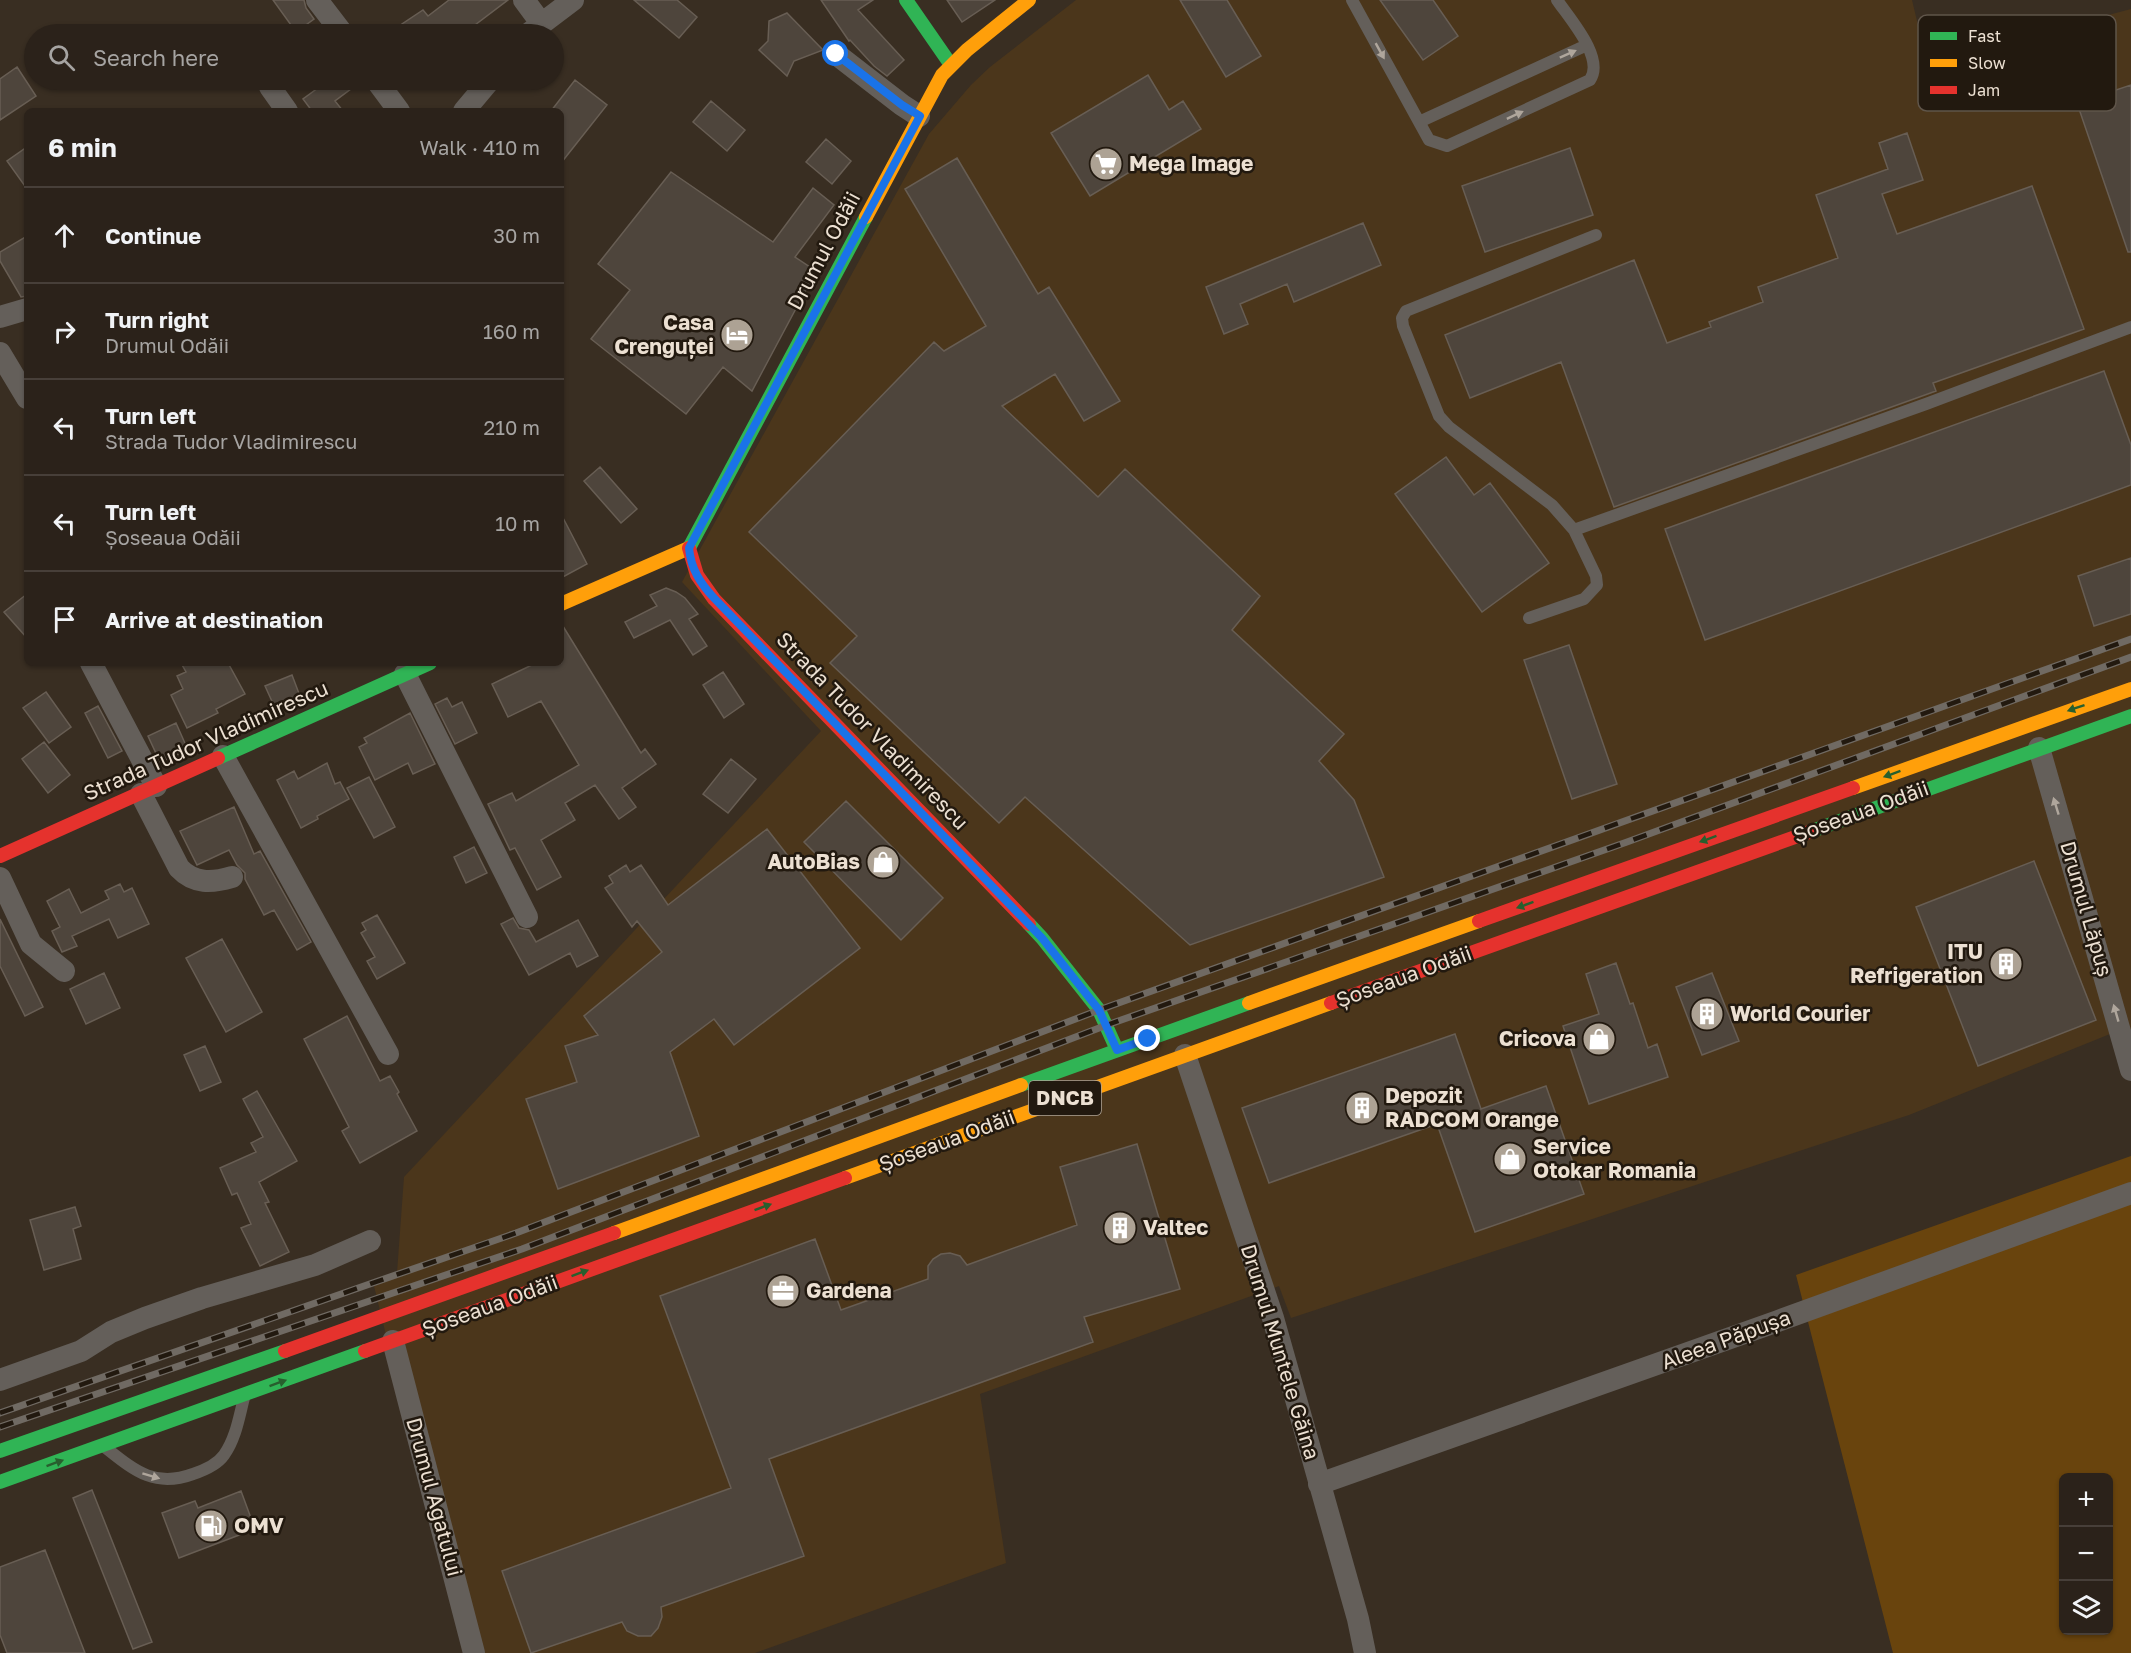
<!DOCTYPE html>
<html lang="en">
<head>
<meta charset="utf-8">
<style>
  body { margin:0; font-family:"Golos Text",sans-serif; background:#332a23; color:#f1f3f6 }
  .controls { position:absolute; right:18px; bottom:18px; display:grid; overflow:hidden; border-radius:9px; box-shadow:0 2px 4px #0004 }
  .controls button { width:54px; height:54px; display:grid; place-items:center; padding:0; border:0; border-bottom:2px solid #473f39; background:#2b221a; color:#f1f3f6; font:30px sans-serif }
  .stop { position:absolute; width:18px; height:18px; margin:-14px; border:4px solid #1a73e8; border-radius:50%; background:#fff }
  .stop.end { background:#1a73e8; border-color:#fff; box-shadow:0 2px 6px #0008 }
  .list { margin:0; padding:0; list-style:none }
  h2 { display:flex; justify-content:space-between; align-items:center; height:78px; margin:0; padding:0 24px; font-size:26px }
  h2 small { font-size:20px; font-weight:400; color:#a6a4a2 }
  .list li { display:grid; grid-template-columns:39px 1fr auto; gap:18px; align-items:center; box-sizing:border-box; height:96px; padding:0 24px; border-top:2px solid #473f39 }
  .list b { display:block; font-size:22px; white-space:nowrap }
  .list p { margin:0; font-size:20px; white-space:nowrap; color:#a6a4a2 }
  .list em { font-size:20px; font-style:normal; color:#a6a4a2 }
  .icon { flex:none; width:33px; height:33px; fill:none; stroke:currentColor; stroke-width:2; stroke-linecap:round; stroke-linejoin:round }
  .map { position:relative; flex:none; width:2131px; height:1653px; overflow:hidden }
  .search { position:absolute; background:#2b221a; box-shadow:0 2px 4px #0004; left:24px; top:24px; width:540px; height:66px; display:flex; align-items:center; gap:15px; box-sizing:border-box; padding:0 21px; border-radius:33px; color:#a6a4a2; font-size:22px }
  .panel { position:absolute; background:#2b221a; box-shadow:0 2px 4px #0004; left:24px; top:108px; width:540px; height:558px; border-radius:9px }
  .map>svg:first-child { display:block }
</style>
</head>
<body>
<div class="map">
<svg width="2131" height="1653" viewBox="0 0 2131 1653">
  <rect width="100%" height="100%" fill="#392e22"/>
  <path fill="#4b361b" d="M1076 0H1912L1927 63 2131 9V1070L2120 1030 1909 1115 1291 1318 1279 1286 980 1394 1006 1563 755 1653H464L373 1282 397 1273 404 1177 821 731 682 582 929 134 971 85 990 67Z"/>
  <path fill="#69440d" fill-rule="evenodd" d="M2131 1156V1653H1893L1796 1275ZM2064 1478H2108V1630H2064Z"/>
  <path fill="#4e453c" stroke="#685e54" stroke-width="1.5" d="M273 0H304L306 8 314 19 296 32Z
    M449 0H508L463 34H387L423 10 428 16Z
    M634 0H677L697 17 679 38Z
    M821 0H873L858 10 904 60 887 76 874 66 850 40 849 41Z
    M947 0H995L962 22Z
    M1180 0H1227L1261 56 1226 77Z
    M1380 0H1433L1458 36 1423 60Z
    M787 13 823 50 794 61 787 76 759 50 768 41 769 21Z
    M17 67 36 96 0 120V79Z
    M1148 75 1169 110 1183 101 1201 129 1090 196 1051 133Z
    M329 80H363L335 101 343 111H312L303 99Z
    M575 80 607 105 561 163V111H551Z
    M2131 85V252H2128L2077 103Z
    M711 101 745 130 727 151 693 122Z
    M1907 133 1923 180 1882 194 1897 234 2032 186 2084 329 1933 383 1936 391 1614 507 1561 362 1470 398 1445 335 1634 260 1667 343 1711 327 1709 322 1763 302 1758 287 1838 258 1816 195 1888 169 1879 143Z
    M826 139 851 161 832 184 806 162Z
    M27 147V189L7 161Z
    M1570 148 1593 215 1485 252 1462 186Z
    M957 158 1038 294 1049 287 1120 401 1084 421 1055 374 1002 406 1098 497 1125 469 1260 596 1232 630 1344 734 1319 761 1354 800 1384 877 1190 945 1025 797 999 823 830 663 857 636 749 532 934 342 944 351 986 326 905 189Z
    M671 172 773 242 813 188 834 205 795 257 816 271 752 391 723 367 686 414 591 339 630 290 598 264Z
    M1363 223 1381 265 1294 302 1287 284 1240 304 1248 324 1224 334 1206 287Z
    M27 236V296L21 297 0 261V252Z
    M2104 371 2131 445V485L1705 640 1665 529Z
    M1446 457 1474 495 1490 483 1549 563 1482 612 1395 494Z
    M600 467 637 509 621 523 584 481Z
    M561 514 587 564 561 578Z
    M2131 558V614L2094 626 2078 576Z
    M666 588 676 592 685 598 698 614 689 619 707 646 693 655 670 620 634 638 625 622 657 606 650 595Z
    M27 594V638L4 612Z
    M561 623 641 753 645 749 656 764 622 788 636 807 619 819 595 785 565 803 575 820 541 840 561 877 537 890 515 848 510 850 488 804 512 793 516 801 579 765 541 701 508 717 492 684 536 663H561Z
    M1569 645 1617 784 1572 799 1524 660Z
    M181 663H228L245 694 216 709 218 713 187 728 171 695 183 689 177 676 186 672Z
    M723 672 744 704 724 718 703 685Z
    M292 675 300 696 275 708 265 686Z
    M46 692 71 727 49 743 23 708Z
    M447 698 452 707 462 702 477 733 455 744 435 704Z
    M98 706 122 751 108 758 85 713Z
    M410 713 435 764 413 774 408 763 375 780 359 747 367 743 364 738Z
    M176 723 188 750 160 762 148 736Z
    M44 742 70 775 48 793 22 759Z
    M731 759 756 779 728 813 703 794Z
    M327 763 335 784 340 782 349 799 317 816 318 819 301 828 277 780 294 771 298 779Z
    M369 777 395 827 374 838 347 788Z
    M846 801 943 898 901 940 804 842Z
    M234 807 254 854 260 851 311 942 297 950 274 910 264 915 245 879V873L237 865 229 850 197 865 180 831Z
    M767 829 860 948 734 1045 714 1019 670 1052 699 1136 558 1189 526 1099 577 1082 565 1046 598 1035 584 1016 662 952 637 921 632 927 605 888 613 883 609 876 626 865 630 872 641 865 668 905Z
    M474 847 487 873 466 883 454 857Z
    M2034 861 2096 1020 1978 1066 1916 907Z
    M120 884 124 892 132 888 149 924 118 938 109 919 72 936 77 946 62 952 52 931 60 927 47 901 69 889 81 913 109 899 105 891Z
    M377 915 405 963 377 979 367 961 375 957 361 933 366 930 362 923Z
    M513 918 519 928 529 930 536 942 578 920 598 956 577 967 570 953 529 975 501 924Z
    M0 919 43 1007 25 1016 0 966Z
    M222 939 262 1012 226 1032 186 958Z
    M1616 963 1630 1004 1633 1003 1648 1048 1657 1044 1668 1077 1589 1104 1563 1026 1599 1014 1586 974Z
    M104 973 120 1008 86 1024 70 989Z
    M1712 973 1739 1041 1702 1055 1676 987Z
    M347 1016 380 1081 390 1076 399 1092 397 1094 417 1131 360 1163 342 1131 349 1127 304 1039Z
    M1455 1034 1481 1109 1546 1086 1584 1194 1475 1232 1437 1124 1269 1183 1242 1108Z
    M205 1046 221 1082 200 1091 184 1055Z
    M257 1091 297 1161 259 1182 269 1202 265 1203 289 1252 260 1266 241 1228 251 1224 237 1193 232 1195 220 1168 256 1152 251 1143 263 1137 243 1099Z
    M1137 1144 1180 1289 1084 1317 1093 1342 769 1459 804 1556 661 1607 662 1617 658 1628 651 1636H638L627 1631 622 1622 531 1653 502 1571 731 1488 660 1296 815 1239 841 1310 928 1279V1266L933 1259 941 1254 950 1253 960 1256 967 1265 1077 1225 1060 1167Z
    M75 1207 81 1226 73 1229 81 1259 44 1270 30 1220Z
    M92 1490 152 1642 133 1649 73 1498Z
    M241 1491 255 1529 179 1558 162 1513 195 1501 198 1508Z
    M45 1550 85 1653H7L0 1635V1567Z"/>
  <g fill="none" stroke-linecap="round" stroke-linejoin="round">
    <path stroke="#645f5a" stroke-width="12" d="M1352 0 1429 140 1447 146 1590 80C1605 58 1570 19 1557 0
      M1419 122 1587 45
      M1574 530 1926 404 2131 327
      M1529 618 1584 599 1597 585 1596 576 1574 530 1552 505 1449 427 1439 416 1403 326 1402 318 1406 311 1596 235
      M106 1448C135 1471 155 1488 193 1474 205 1470 217 1465 224 1455 236 1438 239 1417 244 1398"/>
    <path stroke="#645f5a" stroke-width="22" d="M317 0 343 34
      M524 0 541 23
      M528 34 573 0
      M836 54 902 105 919 116
      M376 80 399 111
      M270 87 287 111
      M464 111 490 80
      M0 317 27 309
      M0 353 27 398
      M91 663 156 786
      M405 674 527 917
      M2039 748 2131 1070
      M223 756 388 1054
      M141 794 179 868C194 884 212 883 232 877
      M0 878 31 944 64 971
      M1185 1055 1273 1318 1358 1619 1365 1653
      M393 1341 474 1653
      M0 1380 81 1351 111 1332 145 1318 202 1298 315 1265 370 1241
      M1319 1484 1778 1321 2131 1193"/>
    <path stroke="#30b455" stroke-width="14" d="M906 0 951 65
      M689 548 866 217
      M218 758 430 663
      M1812 831 2131 716
      M1029 924 1042 938 1099 1010 1117 1050
      M1021 1085 1249 1003
      M0 1451 285 1351
      M0 1482 365 1351"/>
    <path stroke="#ff9f0a" stroke-width="14" d="M866 217 942 75 967 50 1029 0
      M561 604 689 548
      M1853 788 2131 689
      M1249 1003 1479 921
      M845 1178 1331 1003
      M614 1233 1021 1085"/>
    <path stroke="#e5322d" stroke-width="14" d="M689 548 697 575 714 599 1029 924
      M0 856 218 758
      M1479 921 1853 788
      M1331 1003 1812 831
      M285 1351 614 1233
      M365 1351 845 1178"/>
    <g stroke="#706a63" stroke-width="7">
      <path id="rail" d="M0 1413 516 1233 1099 1010 2131 639
        M0 1427 522 1249 1107 1025 1627 842 2131 657"/>
    </g>
    <use href="#rail" stroke="#22190f" stroke-width="4.5" stroke-dasharray="14" stroke-linecap="butt"/>
  </g>
  <defs><path id="oneway-solid" d="M-6-.8H1V-3.2L6.5 0L1 3.2V.8H-6Z" transform="scale(1.5)"/></defs>
  <g fill="#afa69c">
    <use href="#oneway-solid" transform="translate(1380 51) rotate(61)"/>
    <use href="#oneway-solid" transform="translate(1568 54) rotate(-24)"/>
    <use href="#oneway-solid" transform="translate(1515 115) rotate(-25)"/>
    <use href="#oneway-solid" transform="translate(2056 806) rotate(-107)"/>
    <use href="#oneway-solid" transform="translate(2116 1013) rotate(-106)"/>
    <use href="#oneway-solid" transform="translate(151 1476) rotate(17)"/>
  </g>
  <g fill="#285f2e">
    <use href="#oneway-solid" transform="translate(2076 708) rotate(161)"/>
    <use href="#oneway-solid" transform="translate(1892 774) rotate(160)"/>
    <use href="#oneway-solid" transform="translate(1708 839) rotate(160)"/>
    <use href="#oneway-solid" transform="translate(1525 905) rotate(160)"/>
    <use href="#oneway-solid" transform="translate(763 1207) rotate(-20)"/>
    <use href="#oneway-solid" transform="translate(580 1273) rotate(-20)"/>
    <use href="#oneway-solid" transform="translate(278 1383) rotate(-20)"/>
    <use href="#oneway-solid" transform="translate(55 1463) rotate(-20)"/>
  </g>
  <g fill="none" stroke-linecap="round" stroke-linejoin="round">
    <path stroke="#1a73e8" stroke-width="8" d="M836 54 902 105 920 116 689 548C691 569 700 583 714 598L1042 938 1099 1010 1117 1050 1148 1039"/>
  </g>
  <defs>
    <g id="supermarket-disc" transform="scale(1.725)"><circle r="9.5" fill="#ada294" stroke="#22190f"/><path d="M-6-5.5h2.5l.6 2H6L4.5 2H-2.5L-4.4-4H-6ZM-1.5 3.2a1.3 1.3 0 1 0 .1 0ZM3 3.2a1.3 1.3 0 1 0 .1 0Z" fill="#fff"/></g>
    <g id="hotel-disc" transform="scale(1.725)"><circle r="9.5" fill="#ada294" stroke="#22190f"/><path d="M-6-4.5h1.5V1H6V5H4.5V3h-9V5H-6ZM-4 0a1.8 1.8 0 1 1 3.6 0ZM.5 0V-2.5h3Q6-2.5 6 0Z" fill="#fff"/></g>
    <g id="shop-disc" transform="scale(1.725)"><circle r="9.5" fill="#ada294" stroke="#22190f"/><path d="M-5-2.5h2.3a2.7 3.5 0 0 1 5.4 0H5L5.5 6h-11ZM-1.5-2.5h3a1.5 2.3 0 0 0-3 0Z" fill="#fff"/></g>
    <g id="building-disc" transform="scale(1.725)"><circle r="9.5" fill="#ada294" stroke="#22190f"/><path d="M-4-6H4V6H1V3H-1V6H-4ZM-2.5-4.3h1.7v1.8h-1.7ZM.8-4.3h1.7v1.8H.8ZM-2.5-1h1.7V.8h-1.7ZM.8-1h1.7V.8H.8Z" fill="#fff"/></g>
    <g id="office-disc" transform="scale(1.725)"><circle r="9.5" fill="#ada294" stroke="#22190f"/><path d="M-6-3h4V-5.5h4V-3h4V5H-6ZM-1-4.5V-3h2v-1.5ZM-6 0V1H6V0Z" fill="#fff"/></g>
    <g id="fuel-disc" transform="scale(1.725)"><circle r="9.5" fill="#ada294" stroke="#22190f"/><path d="M-5.5-6h7V0h2V4h1.3V-2.5L3-4.5l.8-.8L6-3V5H2.5V1h-1V6h-7ZM-4.2-4.7v3.2H.2V-4.7Z" fill="#fff"/></g>
  </defs>
  <g fill-rule="evenodd">
    <use href="#supermarket-disc" x="1106" y="164"/>
    <use href="#hotel-disc" x="737" y="335"/>
    <use href="#shop-disc" x="883" y="862"/>
    <use href="#building-disc" x="2006" y="964"/>
    <use href="#building-disc" x="1707" y="1014"/>
    <use href="#shop-disc" x="1599" y="1039"/>
    <use href="#building-disc" x="1362" y="1108"/>
    <use href="#shop-disc" x="1510" y="1159"/>
    <use href="#building-disc" x="1120" y="1228"/>
    <use href="#office-disc" x="783" y="1291"/>
    <use href="#fuel-disc" x="211" y="1526"/>
  </g>
  <g text-anchor="middle" stroke-width="5" stroke-linejoin="round" paint-order="stroke">
    <rect fill="#22190f" stroke="#afa498" stroke-width="1.5" x="1029" y="1081" width="72" height="34" rx="4.5"/>
    <g font-size="20" font-weight="bold" fill="#ece0d2">
      <text x="1065" y="1105">DNCB</text>
    </g>
    <g font-size="21" font-weight="bold" fill="#ece0d2" stroke="#22190f" text-anchor="start">
      <text x="1129" y="171">Mega Image</text>
      <text x="714" y="330" text-anchor="end">Casa<tspan x="714" dy="24">Crenguței</tspan></text>
      <text x="860" y="869" text-anchor="end">AutoBias</text>
      <text x="1983" y="959" text-anchor="end">ITU<tspan x="1983" dy="24">Refrigeration</tspan></text>
      <text x="1730" y="1021">World Courier</text>
      <text x="1576" y="1046" text-anchor="end">Cricova</text>
      <text x="1385" y="1103">Depozit<tspan x="1385" dy="24">RADCOM Orange</tspan></text>
      <text x="1533" y="1154">Service<tspan x="1533" dy="24">Otokar Romania</tspan></text>
      <text x="1143" y="1235">Valtec</text>
      <text x="806" y="1298">Gardena</text>
      <text x="234" y="1533">OMV</text>
    </g>
    <g font-size="21" fill="#ece0d2" stroke="#22190f">
      <text transform="translate(824 251) rotate(-62)" y="7">Drumul Odăii</text>
      <text transform="translate(872 731) rotate(46)" y="7">Strada Tudor Vladimirescu</text>
      <text transform="translate(206 741) rotate(-24)" y="7">Strada Tudor Vladimirescu</text>
      <text transform="translate(1861 812) rotate(-20)" y="7">Șoseaua Odăii</text>
      <text transform="translate(2086 909) rotate(74)" y="7">Drumul Lăpuș</text>
      <text transform="translate(1404 977) rotate(-20)" y="7">Șoseaua Odăii</text>
      <text transform="translate(947 1141) rotate(-20)" y="7">Șoseaua Odăii</text>
      <text transform="translate(490 1306) rotate(-20)" y="7">Șoseaua Odăii</text>
      <text transform="translate(1726 1340) rotate(-20)" y="7">Aleea Păpușa</text>
      <text transform="translate(1280 1352) rotate(73)" y="7">Drumul Muntele Găina</text>
      <text transform="translate(434 1497) rotate(75)" y="7">Drumul Agatului</text>
    </g>
  </g>
  <rect x="1918" y="15" width="198" height="96" rx="9" fill="#22190f" stroke="#5f554a" stroke-width="1.5"/>
  <rect x="1930" y="32" width="27" height="8" fill="#30b455"/>
  <rect x="1930" y="59" width="27" height="8" fill="#ff9f0a"/>
  <rect x="1930" y="86" width="27" height="8" fill="#e5322d"/>
  <g font-size="16" fill="#ece0d2">
    <text x="1968" y="42">Fast</text>
    <text x="1968" y="69">Slow</text>
    <text x="1968" y="96">Jam</text>
  </g>
</svg>
<div class="controls">
<button>+</button>
<button>−</button>
<button><svg class="icon" aria-label="layers" viewBox="0 0 24 24"><path d="M12 4l9 5-9 5-9-5zM3 14l9 5 9-5"/></svg></button>
</div>
<div class="stop" style="left:836px;top:54px"></div>
<div class="stop end" style="left:1148px;top:1039px"></div>
<div class="search"><svg class="icon" aria-label="search" viewBox="0 0 24 24"><circle cx="10" cy="10" r="6"/><path d="M15 15l6 6"/></svg>Search here</div>
<section class="panel">
<h2>6 min<small>Walk · 410 m</small></h2>
<ul class="list">
<li><svg class="icon" aria-label="ahead" viewBox="0 0 24 24"><path d="M12 20V5M6 11l6-6 6 6"/></svg><div><b>Continue</b></div><em>30 m</em></li>
<li><svg class="icon" aria-label="right" viewBox="0 0 24 24"><path d="M7 20v-9h11M14 6l5 5-5 5"/></svg><div><b>Turn right</b><p>Drumul Odăii</p></div><em>160 m</em></li>
<li><svg class="icon" aria-label="left" viewBox="0 0 24 24"><path d="M17 20v-9H6M10 6l-5 5 5 5"/></svg><div><b>Turn left</b><p>Strada Tudor Vladimirescu</p></div><em>210 m</em></li>
<li><svg class="icon" aria-label="left" viewBox="0 0 24 24"><path d="M17 20v-9H6M10 6l-5 5 5 5"/></svg><div><b>Turn left</b><p>Șoseaua Odăii</p></div><em>10 m</em></li>
<li><svg class="icon" aria-label="arrive" viewBox="0 0 24 24"><path d="M6 21V4h12l-3 4 3 4H6"/></svg><div><b>Arrive at destination</b></div></li>
</ul>
</section>
</div>
</body>
</html>
